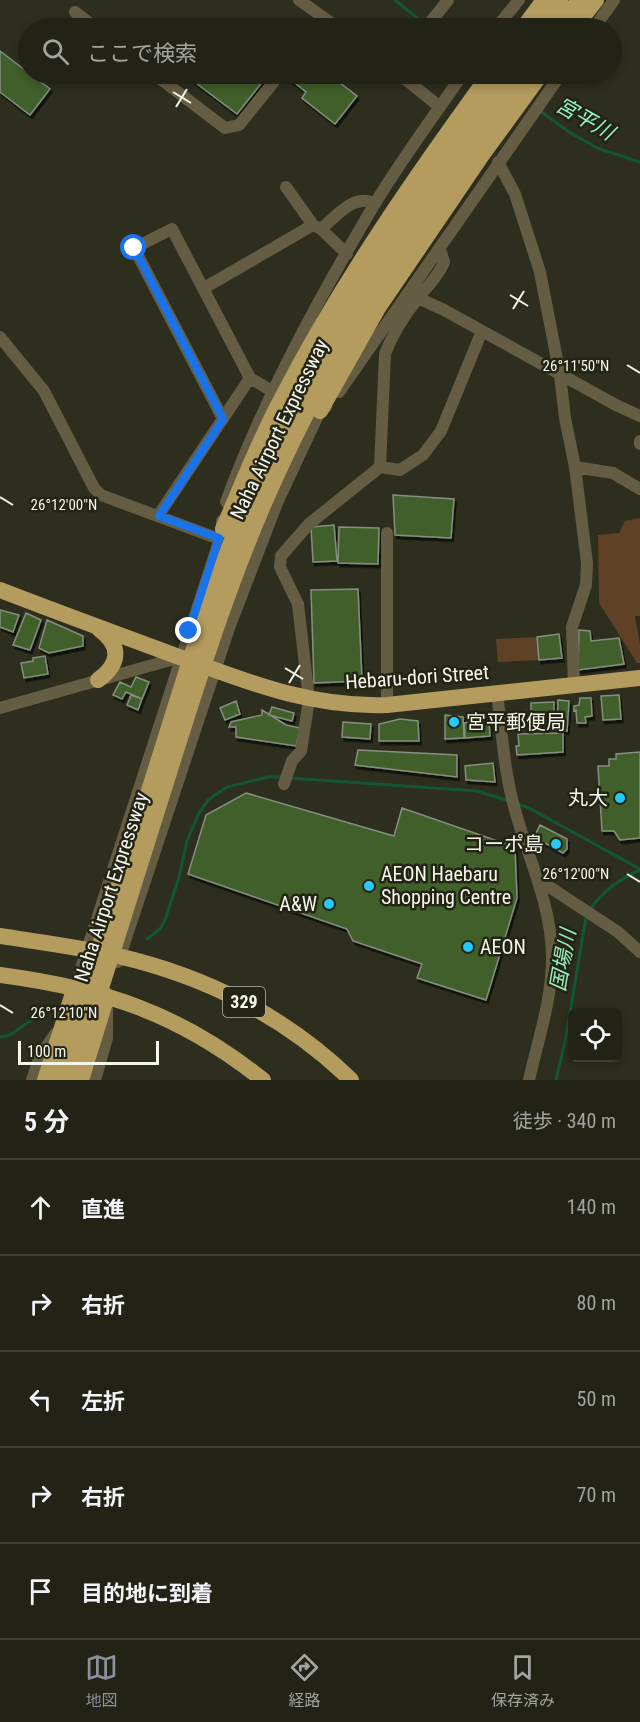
<!DOCTYPE html>
<html lang="ja">
<head>
<meta charset="utf-8">
<style>
  body { margin:0; font-family:"Roboto Condensed","Noto Sans JP",sans-serif; background:#2e2f23; color:#f1f3f6 }
  .controls { position:absolute; right:18px; bottom:18px; display:grid; overflow:hidden; border-radius:9px; box-shadow:0 3px 9px #0003 }
  .controls button { width:54px; height:54px; display:grid; place-items:center; padding:0; border:0; border-bottom:2px solid #3f3f35; background:#222216; color:#f1f3f6; font:30px sans-serif }
  .scale { position:absolute; left:18px; bottom:15px; width:141px; box-sizing:border-box; padding-left:6px; border:3px solid #f5f6ec; border-top:0; font-size:16px; line-height:21px; white-space:nowrap; color:#f5f6ec; -webkit-text-stroke:4px #232414; paint-order:stroke }
  .stop { position:absolute; width:18px; height:18px; margin:-14px; border:4px solid #1a73e8; border-radius:50%; background:#fff }
  .stop.end { background:#1a73e8; border-color:#fff; box-shadow:0 2px 6px #0008 }
  .list { margin:0; padding:0; list-style:none }
  h2 { display:flex; justify-content:space-between; align-items:center; height:78px; margin:0; padding:0 24px; font-size:26px }
  h2 small { font-size:20px; font-weight:400; color:#a2a4a1 }
  .list li { display:grid; grid-template-columns:39px 1fr auto; gap:18px; align-items:center; box-sizing:border-box; height:96px; padding:0 24px; border-top:2px solid #3f3f35 }
  .list b { display:block; font-size:22px; white-space:nowrap }
  .list em { font-size:20px; font-style:normal; color:#a2a4a1 }
  .icon { flex:none; width:33px; height:33px; fill:none; stroke:currentColor; stroke-width:2; stroke-linecap:round; stroke-linejoin:round }
  .map { position:relative; flex:none; width:640px; height:1080px; overflow:hidden }
  .search { position:absolute; background:#222216; box-shadow:0 3px 9px #0003; left:18px; right:18px; top:18px; height:66px; display:flex; align-items:center; gap:15px; box-sizing:border-box; padding:0 21px; border-radius:33px; color:#a2a4a1; font-size:22px }
  .sheet { height:558px; background:#222216 }
  nav { display:flex; justify-content:space-around; align-items:center; box-sizing:border-box; height:84px; border-top:2px solid #3f3f35; background:#222216; font-size:16px; color:#a2a4a1 }
  nav a { display:grid; justify-items:center; gap:3px }
  nav .on { color:#8c9099 }
  .map>svg:first-child { display:block }
</style>
</head>
<body>
<div class="map">
<svg width="640" height="1080" viewBox="0 0 640 1080">
  <defs>
    <filter id="shadow"><feDropShadow dx="2" dy="3.5" stdDeviation="0" flood-color="#0009"/></filter>
  </defs>
  <rect width="100%" height="100%" fill="#2d2e1e"/>
  <path fill="#5f4226" d="M640 518V616H635L640 644V663H637L599 603 598 535 619 533 625 521Z
    M537 637 539 660 498 662 496 639Z"/>
  <g fill="none" stroke-linecap="round" stroke-linejoin="round">
    <path stroke="#135636" stroke-width="3" d="M395 0 426 25
      M539 110 569 132 597 148 640 162
      M289 778 477 791 509 801
      M518 804 529 808 640 869
      M589 911C602 892 619 879 640 870
      M147 939 160 929 165 920 179 877 187 841 198 815 208 800 227 787 268 777H283
      M0 1037 10 1035 42 1013
      M556 1080 566 1037 586 917"/>
  </g>
  <path fill="#415f2c" stroke="#858f7f" stroke-width="1.5" filter="url(#shadow)" d="M0 51 50 89 30 115 0 92Z
    M184 74H256L264 80 237 114Z
    M296 74H328L357 96 335 124 302 98 306 92 291 80Z
    M393 495 454 499 451 538 395 535Z
    M334 525 337 561 313 562 311 527Z
    M339 527 379 528 378 564 338 563Z
    M358 589 362 681 314 683 311 590Z
    M0 610 19 615 13 632 0 627Z
    M26 613 41 620 30 650 13 645Z
    M47 620 83 636V646L49 653 39 648Z
    M579 630 590 631 591 641 619 638 624 664 578 670Z
    M559 634 562 658 539 660 537 637Z
    M45 656 48 674 24 678 21 663 33 661V658Z
    M136 677 149 682 142 699 126 692 122 699 113 695 120 682 131 687Z
    M131 695 142 699 138 710 127 705Z
    M619 695 621 719 603 720 601 696Z
    M580 698H591L592 716 585 717 586 723H577L576 710 574 711V706L579 705Z
    M558 700 569 701 567 731 557 729Z
    M236 701 240 714 225 720 220 708Z
    M554 702V716H531V703Z
    M272 707 294 713 292 721 269 715Z
    M262 710 286 725 300 728 296 746 236 737V727H229L231 722 262 715Z
    M445 715 463 717 464 738 445 739Z
    M400 719 418 721 419 741H379V724Z
    M489 720 490 736 465 738 464 723Z
    M343 722 371 724 370 739 342 737Z
    M563 733V752L517 755 516 746H519L518 734Z
    M358 750 457 755V777L355 765Z
    M640 752V838L620 840 614 831H602L598 766H609V759H616V754Z
    M493 763 495 782 466 780 465 766Z
    M246 793 394 836 402 808 515 847 517 898 486 1000 417 978 422 964 353 941 347 929 188 874 206 815Z
    M540 825 567 839V849L563 853 534 837Z"/>
  <g fill="none" stroke-linecap="round" stroke-linejoin="round">
    <path stroke="#655c44" stroke-width="12" d="M299 0 338 28
      M75 12 96 28
      M314 28 323 17
      M426 28 448 0
      M496 28 519 0
      M594 28 614 0
      M154 74 225 128 239 125 280 74
      M399 74 440 107
      M46 76 48 74
      M498 162 515 194 540 272 560 375 565 418 575 467 587 563 586 585 572 627 574 685
      M286 187 313 225
      M321 229C336 217 354 192 375 204
      M204 288 313 225 321 229 347 254
      M418 298 444 310 616 405 640 416
      M0 337 44 391 94 488 101 495 219 539
      M250 378 272 391
      M339 392 561 74
      M640 441V444
      M380 467 400 470 423 455 441 431 482 331
      M575 467 613 473 640 489
      M226 502C264 398 318 300 374 205 401 160 433 117 463 74
      M158 516 250 378 172 229 134 248 223 419
      M387 533V705
      M497 693C502 732 504 772 515 810 528 858 551 904 552 955 553 996 538 1040 529 1080
      M0 708 181 657
      M284 784 292 761 301 751 309 700 298 604 280 567 281 556 309 524 380 467 385 354C392 335 406 313 419 297 428 285 439 276 444 262L441 252 438 250
      M540 887 551 888 618 932 640 952
      M118 962 229 628 277 503 320 411 326 407
      M75 987 223 529 222 521
      M32 1080 40 1056 55 1034
      M95 1080 107 1038V1008"/>
    <path stroke="#b49b5e" stroke-width="16" d="M523 28 544 0
      M539 28 560 0
      M557 28 579 0
      M574 28 596 0
      M320 411 378 308 482 155 541 74
      M223 529C242 485 260 438 283 396 342 282 415 177 490 74
      M0 590C57 612 114 633 171 654 243 680 308 708 387 705L640 678
      M98 680C120 664 122 646 99 629
      M0 936C39 942 79 947 118 956 205 976 287 1017 351 1080
      M0 975C105 989 179 1013 263 1080
      M45 1080 75 987
      M81 1080 107 996"/>
    <path stroke="#b49b5e" stroke-width="16" d="M57 1080C91 972 126 864 160 756 189 663 217 570 256 482 322 337 410 201 505 74
      M72 1080C104 979 136 878 168 776 198 681 228 584 269 492 335 343 426 204 524 74"/>
  </g>
  <g fill="none" stroke-linecap="round" stroke-linejoin="round">
    <path stroke="#1a73e8" stroke-width="8" d="M134 248 223 419 159 516 219 538 189 631"/>
  </g>
  <path fill="none" stroke="#f5f6ec" stroke-width="2" d="M173 92 191 103M176 107 187 89M510 295 528 306M513 309 524 291M627 365 640 373M0 497 13 505M285 668 303 679M289 683 300 665M627 874 640 882M0 1005 13 1013"/>
  <g fill="#24c9fe" stroke="#232414" stroke-width="2">
    <circle cx="454" cy="722" r="6"/>
    <circle cx="620" cy="798" r="6"/>
    <circle cx="556" cy="844" r="6"/>
    <circle cx="369" cy="886" r="6"/>
    <circle cx="329" cy="904" r="6"/>
    <circle cx="468" cy="947" r="6"/>
  </g>
  <g text-anchor="middle" stroke-width="5" stroke-linejoin="round" paint-order="stroke">
    <rect fill="#232414" stroke="#b6b7ab" stroke-width="1.5" x="223" y="987" width="42" height="30" rx="4.5"/>
    <g font-size="18" font-weight="bold" fill="#f5f6ec">
      <text x="244" y="1008">329</text>
    </g>
    <g font-size="20" fill="#f5f6ec" stroke="#232414">
      <text transform="translate(279 429) rotate(-64)" y="7">Naha Airport Expressway</text>
      <text transform="translate(417 677) rotate(-4)" y="7">Hebaru-dori Street</text>
      <text transform="translate(111 887) rotate(-72)" y="7">Naha Airport Expressway</text>
    </g>
    <g font-size="20" fill="#f5f6ec" stroke="#232414" text-anchor="start">
      <text x="466" y="729">宮平郵便局</text>
      <text x="608" y="805" text-anchor="end">丸大</text>
      <text x="544" y="851" text-anchor="end">コーポ島</text>
      <text x="381" y="881">AEON Haebaru<tspan x="381" dy="23">Shopping Centre</tspan></text>
      <text x="317" y="911" text-anchor="end">A&amp;W</text>
      <text x="480" y="954">AEON</text>
    </g>
    <g font-size="21" font-style="italic" fill="#96f1bc" stroke="#232414">
      <text transform="translate(585 119) rotate(30)" y="7">宮平川</text>
      <text transform="translate(563 960) rotate(-80)" y="7">国場川</text>
    </g>
  </g>
  <g font-size="15" text-anchor="middle" fill="#f5f6ec" stroke="#232414" stroke-width="5" stroke-linejoin="round" paint-order="stroke">
    <text x="576" y="371">26°11'50"N</text>
    <text x="64" y="510">26°12'00"N</text>
    <text x="576" y="879">26°12'00"N</text>
    <text x="64" y="1018">26°12'10"N</text>
  </g>
</svg>
<div class="controls">
<button><svg class="icon" aria-label="locate" viewBox="0 0 24 24"><circle cx="12" cy="12" r="6"/><path d="M12 2v4M12 18v4M2 12h4M18 12h4"/></svg></button>
</div>
<div class="scale">100 m</div>
<div class="stop" style="left:134px;top:248px"></div>
<div class="stop end" style="left:189px;top:631px"></div>
<div class="search"><svg class="icon" aria-label="search" viewBox="0 0 24 24"><circle cx="10" cy="10" r="6"/><path d="M15 15l6 6"/></svg>ここで検索</div>
</div>
<section class="sheet">
<h2>5 分<small>徒歩 · 340 m</small></h2>
<ul class="list">
<li><svg class="icon" aria-label="ahead" viewBox="0 0 24 24"><path d="M12 20V5M6 11l6-6 6 6"/></svg><div><b>直進</b></div><em>140 m</em></li>
<li><svg class="icon" aria-label="right" viewBox="0 0 24 24"><path d="M7 20v-9h11M14 6l5 5-5 5"/></svg><div><b>右折</b></div><em>80 m</em></li>
<li><svg class="icon" aria-label="left" viewBox="0 0 24 24"><path d="M17 20v-9H6M10 6l-5 5 5 5"/></svg><div><b>左折</b></div><em>50 m</em></li>
<li><svg class="icon" aria-label="right" viewBox="0 0 24 24"><path d="M7 20v-9h11M14 6l5 5-5 5"/></svg><div><b>右折</b></div><em>70 m</em></li>
<li><svg class="icon" aria-label="arrive" viewBox="0 0 24 24"><path d="M6 21V4h12l-3 4 3 4H6"/></svg><div><b>目的地に到着</b></div></li>
</ul>
</section>
<nav>
<a class="on"><svg class="icon" aria-label="map" viewBox="0 0 24 24"><path d="M3 6l6-2 6 2 6-2v14l-6 2-6-2-6 2zM9 4v14M15 6v14"/></svg>地図</a>
<a><svg class="icon" aria-label="directions" viewBox="0 0 24 24"><path d="M12 3l9 9-9 9-9-9zM9 14v-3h6M13 9l2 2-2 2"/></svg>経路</a>
<a><svg class="icon" aria-label="saved" viewBox="0 0 24 24"><path d="M7 4h10v16l-5-4-5 4z"/></svg>保存済み</a>
</nav>
</body>
</html>
